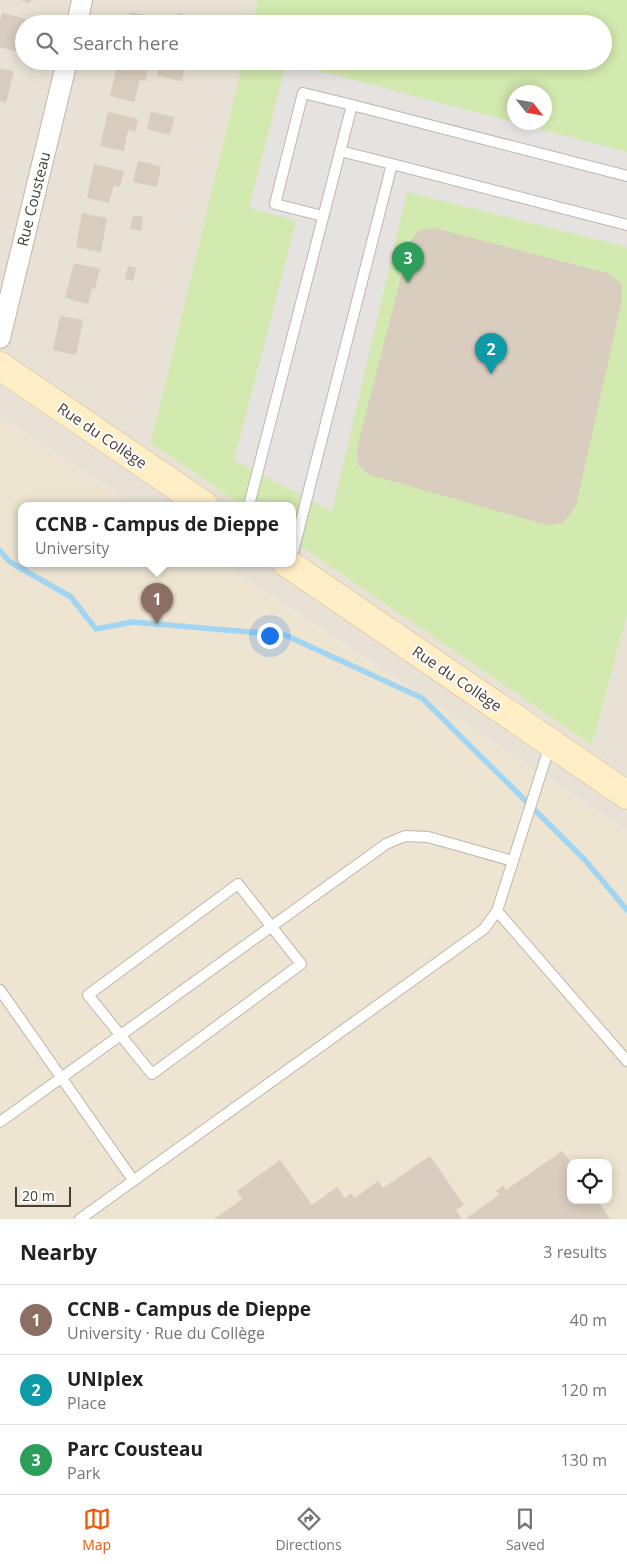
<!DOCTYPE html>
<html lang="en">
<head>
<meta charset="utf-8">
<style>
  body { margin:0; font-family:"Open Sans",sans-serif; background:#f2f2f2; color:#222 }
  .controls { position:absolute; right:15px; bottom:15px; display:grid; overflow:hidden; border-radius:10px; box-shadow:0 2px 12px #0003 }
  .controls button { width:45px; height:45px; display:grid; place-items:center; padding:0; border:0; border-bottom:1px solid #e0e0e0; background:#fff; color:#222; font:25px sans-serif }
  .compass { position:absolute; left:507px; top:85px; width:45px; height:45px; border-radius:50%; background:#fff; box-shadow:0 2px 12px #0003; rotate:121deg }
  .scale { position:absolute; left:15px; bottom:12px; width:56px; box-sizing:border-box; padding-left:5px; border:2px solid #474036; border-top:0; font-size:14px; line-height:18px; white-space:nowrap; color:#474036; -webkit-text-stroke:4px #fff; paint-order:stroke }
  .you { position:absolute; left:269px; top:635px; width:18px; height:18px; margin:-12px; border:4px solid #fff; border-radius:50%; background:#1a73e8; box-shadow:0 0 0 8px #1a73e833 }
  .badge { display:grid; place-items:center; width:32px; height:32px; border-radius:50%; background:#ea580c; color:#fff; font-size:16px; font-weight:700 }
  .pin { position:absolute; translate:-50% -41px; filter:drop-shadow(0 1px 2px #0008) }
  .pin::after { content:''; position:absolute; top:26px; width:18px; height:15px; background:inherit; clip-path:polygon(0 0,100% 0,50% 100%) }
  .popup { position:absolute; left:18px; top:502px; width:278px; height:65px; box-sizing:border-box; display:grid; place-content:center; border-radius:10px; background:#fff; filter:drop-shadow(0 1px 4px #0005); font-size:16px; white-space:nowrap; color:#767676 }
  .popup b { font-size:19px; color:#222 }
  .popup::after { content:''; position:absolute; left:50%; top:100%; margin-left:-10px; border:10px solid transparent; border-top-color:#fff }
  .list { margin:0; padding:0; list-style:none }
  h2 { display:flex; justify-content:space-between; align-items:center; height:65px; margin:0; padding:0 20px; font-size:21px }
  h2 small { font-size:16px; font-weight:400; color:#767676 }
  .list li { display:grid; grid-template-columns:32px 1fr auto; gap:15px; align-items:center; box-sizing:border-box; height:70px; padding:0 20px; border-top:1px solid #e0e0e0 }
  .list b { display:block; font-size:19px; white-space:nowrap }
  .list p { margin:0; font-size:16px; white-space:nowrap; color:#767676 }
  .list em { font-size:16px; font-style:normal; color:#767676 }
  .icon { flex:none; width:28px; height:28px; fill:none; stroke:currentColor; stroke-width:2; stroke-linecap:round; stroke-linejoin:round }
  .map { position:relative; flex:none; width:627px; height:1219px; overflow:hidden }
  .search { position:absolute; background:#fff; box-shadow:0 2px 12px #0003; left:15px; right:15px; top:15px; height:55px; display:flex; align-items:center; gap:12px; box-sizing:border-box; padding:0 18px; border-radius:28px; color:#767676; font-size:19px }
  .sheet { height:275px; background:#fff }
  nav { display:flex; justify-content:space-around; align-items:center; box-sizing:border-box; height:70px; border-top:1px solid #e0e0e0; background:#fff; font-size:14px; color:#767676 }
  nav a { display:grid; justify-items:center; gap:2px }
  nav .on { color:#ea580c }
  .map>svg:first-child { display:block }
</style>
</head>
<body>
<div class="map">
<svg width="627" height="1219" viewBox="0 0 627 1219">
  <rect width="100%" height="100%" fill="#f4efe7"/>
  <path fill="#e8e1d5" d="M0 0H258L252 24H24V61H243L151 443 242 505H134L0 417Z
    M292 540 592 745 627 615V831L221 563H292Z"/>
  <path fill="#ede4d1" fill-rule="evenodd" d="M0 417 134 505H22V563H221L627 831V1219H0ZM571 1163H608V1200H571Z"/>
  <path fill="#d2e9af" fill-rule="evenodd" d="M258 0H627V615L592 745 292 540V505H242L151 443 243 61H603V24H252ZM514 92H544V122H514Z"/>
  <path fill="#e5e2df" d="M286 62 627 152V247L407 192 332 512 234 460 296 221 249 208Z"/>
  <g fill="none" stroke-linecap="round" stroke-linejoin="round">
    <path stroke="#a2d5f2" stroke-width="5.5" d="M0 551 10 562 71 597 96 629 132 622 285 635 422 698 585 860 627 910"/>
  </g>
  <path fill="#d9cdbf" d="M19 0H31L30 3Z
    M130 12 163 19 162 24H127Z
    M2 13 26 19 18 52 0 47V22Z
    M179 13 197 18 195 24H176Z
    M160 61 185 65 182 81 157 76Z
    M118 62 148 69 145 81 140 80 134 102 110 96Z
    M0 68 14 71 6 103 0 101Z
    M108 112 138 119 135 132 128 130 124 151 100 146Z
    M151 112 175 117 170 135 147 129Z
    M138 161 161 166 157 187 133 182Z
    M94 164 124 171 120 187 114 185 109 203 87 198Z
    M82 213 107 218 101 252 76 247Z
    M133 215 143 217 141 231 130 229Z
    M434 228 607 273 622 284V300L576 506 563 523 547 525 370 475 358 465 357 448 410 242 418 231Z
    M74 263 100 269 95 289 92 288 88 304 65 298Z
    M128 266 136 268 133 281 125 279Z
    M60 316 83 320 76 355 53 350Z
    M562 1151 571 1163V1200H597L610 1219H465L499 1195 496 1191 503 1186 506 1190Z
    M430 1156 464 1205 456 1210 462 1219H214L242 1199 237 1191 280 1160 312 1205 337 1187 345 1198 351 1193 355 1198 378 1181 383 1188Z"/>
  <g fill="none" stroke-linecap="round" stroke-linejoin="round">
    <g stroke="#c0b7a9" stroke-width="12">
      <path id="lane" d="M340 151 392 164
        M323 216 275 204 303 93 352 105
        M249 505 352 105 627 176
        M292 556 392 164 627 225
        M238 884 301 964 152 1074 88 995Z
        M497 911 627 1061
        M0 990 133 1180
        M0 1122 386 844 405 836 428 837 513 861
        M80 1219 484 929 497 911 550 745"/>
    </g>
    <g stroke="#c0b7a9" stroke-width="22">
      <path id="street" d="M77 24 82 0
        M0 338 67 61"/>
    </g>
    <g stroke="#d5c196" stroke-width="29">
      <path id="secondary" d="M0 366 204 505
        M287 563 627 795"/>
    </g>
    <use href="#lane" stroke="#fff" stroke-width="10"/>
    <use href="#street" stroke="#fff" stroke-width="20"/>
    <use href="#secondary" stroke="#ffeec6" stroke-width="28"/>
  </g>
  <g text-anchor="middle" stroke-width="4" stroke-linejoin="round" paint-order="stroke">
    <g font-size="15" fill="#474036" stroke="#fff">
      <text transform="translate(34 199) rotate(-76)" y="5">Rue Cousteau</text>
      <text transform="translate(102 436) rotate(34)" y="5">Rue du Collège</text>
      <text transform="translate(457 679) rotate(34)" y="5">Rue du Collège</text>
    </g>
  </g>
</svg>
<div class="controls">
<button><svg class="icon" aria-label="locate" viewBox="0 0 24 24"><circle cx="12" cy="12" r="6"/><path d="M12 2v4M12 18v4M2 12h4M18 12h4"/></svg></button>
</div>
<svg class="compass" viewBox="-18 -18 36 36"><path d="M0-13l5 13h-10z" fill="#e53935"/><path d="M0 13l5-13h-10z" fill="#767676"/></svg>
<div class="scale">20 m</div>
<div class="you"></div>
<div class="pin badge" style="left:157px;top:624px;background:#8d6e63">1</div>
<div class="popup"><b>CCNB - Campus de Dieppe</b>University</div>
<div class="pin badge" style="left:491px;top:374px;background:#0f9aa8">2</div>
<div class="pin badge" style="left:408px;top:283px;background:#2e9e5b">3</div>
<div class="search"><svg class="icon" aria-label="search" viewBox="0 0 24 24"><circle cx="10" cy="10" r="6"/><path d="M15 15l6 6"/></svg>Search here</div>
</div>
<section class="sheet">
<h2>Nearby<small>3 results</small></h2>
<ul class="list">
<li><span class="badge" style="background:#8d6e63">1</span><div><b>CCNB - Campus de Dieppe</b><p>University · Rue du Collège</p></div><em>40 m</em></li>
<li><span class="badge" style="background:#0f9aa8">2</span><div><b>UNIplex</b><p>Place</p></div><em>120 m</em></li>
<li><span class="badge" style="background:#2e9e5b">3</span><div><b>Parc Cousteau</b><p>Park</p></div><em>130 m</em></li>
</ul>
</section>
<nav>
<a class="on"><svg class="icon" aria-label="map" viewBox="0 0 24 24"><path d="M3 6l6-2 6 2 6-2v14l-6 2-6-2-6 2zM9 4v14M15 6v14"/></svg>Map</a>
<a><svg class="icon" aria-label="directions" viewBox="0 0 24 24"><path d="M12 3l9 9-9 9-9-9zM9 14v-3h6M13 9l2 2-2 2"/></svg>Directions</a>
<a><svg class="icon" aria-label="saved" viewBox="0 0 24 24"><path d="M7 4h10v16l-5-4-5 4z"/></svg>Saved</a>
</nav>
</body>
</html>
